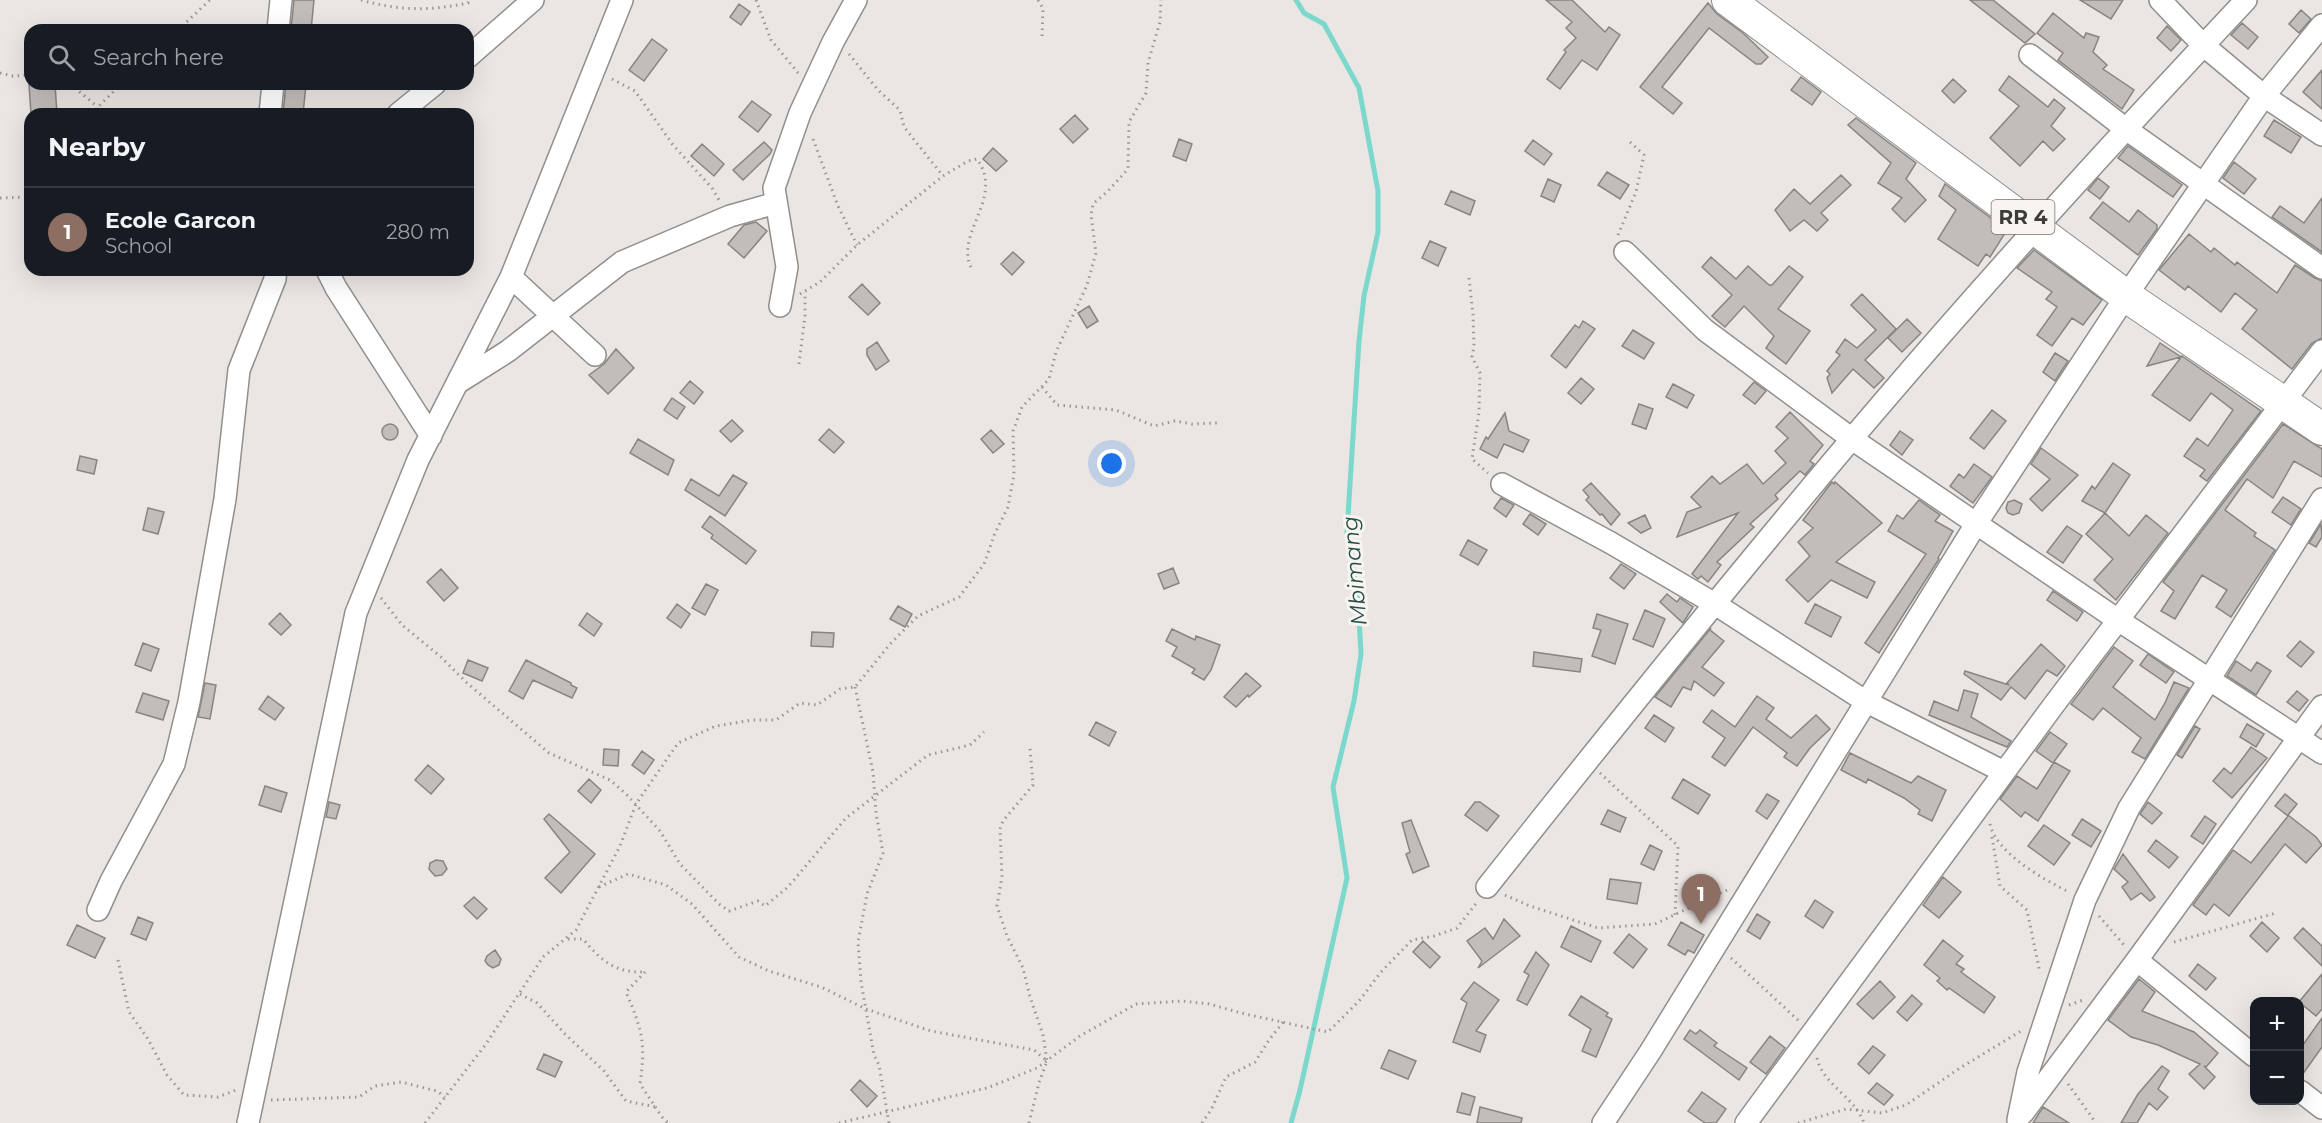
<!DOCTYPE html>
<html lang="en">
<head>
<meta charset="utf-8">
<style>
  body { margin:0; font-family:Montserrat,sans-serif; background:#20242c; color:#f1f3f6 }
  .controls { position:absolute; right:18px; bottom:18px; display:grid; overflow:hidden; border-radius:12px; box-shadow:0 6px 24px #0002 }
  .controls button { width:54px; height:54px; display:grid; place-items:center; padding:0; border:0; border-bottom:2px solid #363941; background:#171b24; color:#f1f3f6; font:30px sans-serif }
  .you { position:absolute; left:1112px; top:464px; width:21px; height:21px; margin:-15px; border:4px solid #fff; border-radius:50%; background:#1a73e8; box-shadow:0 0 0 9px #1a73e833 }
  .badge { display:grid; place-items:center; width:39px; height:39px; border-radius:50%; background:#2563eb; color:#fff; font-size:20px; font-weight:700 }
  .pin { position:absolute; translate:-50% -50px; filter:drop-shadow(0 2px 3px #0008) }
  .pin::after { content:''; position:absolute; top:32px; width:21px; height:18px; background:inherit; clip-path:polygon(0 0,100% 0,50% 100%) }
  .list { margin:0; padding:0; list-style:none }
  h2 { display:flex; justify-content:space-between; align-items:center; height:78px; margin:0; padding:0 24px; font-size:26px }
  h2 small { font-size:20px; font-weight:400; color:#9ea1a6 }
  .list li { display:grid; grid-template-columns:39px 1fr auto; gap:18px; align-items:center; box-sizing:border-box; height:90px; padding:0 24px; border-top:2px solid #363941 }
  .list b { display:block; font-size:22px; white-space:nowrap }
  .list p { margin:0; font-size:20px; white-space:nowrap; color:#9ea1a6 }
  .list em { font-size:20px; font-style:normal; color:#9ea1a6 }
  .icon { flex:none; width:33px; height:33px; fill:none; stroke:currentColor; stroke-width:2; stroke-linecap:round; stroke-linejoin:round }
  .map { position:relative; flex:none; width:2322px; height:1123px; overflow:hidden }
  .search { position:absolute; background:#171b24; box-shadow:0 6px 24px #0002; left:24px; top:24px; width:450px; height:66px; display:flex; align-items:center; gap:15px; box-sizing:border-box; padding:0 21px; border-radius:18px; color:#9ea1a6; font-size:22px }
  .panel { position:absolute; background:#171b24; box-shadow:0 6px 24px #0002; left:24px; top:108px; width:450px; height:168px; border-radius:18px }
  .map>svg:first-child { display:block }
</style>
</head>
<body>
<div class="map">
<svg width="2322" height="1123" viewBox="0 0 2322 1123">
  <rect width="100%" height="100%" fill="#eae6e3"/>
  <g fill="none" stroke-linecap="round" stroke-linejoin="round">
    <path stroke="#7cd8cd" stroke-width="5" d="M1291 1123 1300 1090 1347 878 1333 787 1354 701 1361 654 1358 599 1347 532 1359 341 1364 296 1378 232V191L1359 88 1324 24 1304 13 1296 0"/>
  </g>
  <path fill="#c1bdba" stroke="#888581" stroke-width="1.5" d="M294 0H314L311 30H291Z
    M1546 0H1572L1605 32 1609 27 1620 35 1597 70 1582 60 1560 89 1547 79 1566 52 1564 50 1576 38 1566 28 1572 22Z
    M1970 0H1993L2035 34 2025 43Z
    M2080 0H2123L2111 19Z
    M1708 3 1717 14 1743 33 1768 57 1761 64H1756L1709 28 1662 87 1682 103 1673 114 1640 87Z
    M739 4 750 12 741 25 730 17Z
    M2301 10 2311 19 2299 33 2289 24Z
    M2053 13 2084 38 2086 33 2099 37 2093 52 2107 65 2103 69 2134 90 2122 109 2058 60 2063 53 2037 33Z
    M2242 23 2258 37 2248 49 2231 35Z
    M2167 26 2181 40 2171 51 2157 38Z
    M652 39 667 50 644 81 629 70Z
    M2322 70V109L2303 92Z
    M2009 76 2048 107 2054 99 2065 108 2051 126 2065 139 2053 151 2043 141 2020 166 1990 138 2019 106 1999 90Z
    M1801 77 1821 92 1812 105 1791 90Z
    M1953 79 1966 91 1954 103 1942 91Z
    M29 84H55L57 114H31Z
    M286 84H306L303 114H283Z
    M752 101 771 115 758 132 739 117Z
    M1075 115 1088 129 1073 143 1060 129Z
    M1856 118 1916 163 1906 179 1926 200 1905 222 1892 209 1902 198 1878 183 1891 163 1848 125Z
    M2274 120 2301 137 2291 153 2264 136Z
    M1179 139 1192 144 1186 161 1173 156Z
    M1533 140 1552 154 1544 165 1525 151Z
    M764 142 772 150 770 154 743 180 733 170Z
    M702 144 724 164 714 176 691 156Z
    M2128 146 2182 185 2173 197 2118 158Z
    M993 148 1007 161 996 171 983 159Z
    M2234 162 2256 179 2244 194 2223 178Z
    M1607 172 1629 185 1620 199 1598 185Z
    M1841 175 1851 185 1821 213 1828 220 1817 231 1804 220 1790 231 1775 210 1794 189 1810 204Z
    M2098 178 2109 187 2100 199 2088 190Z
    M1548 179 1561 185 1554 202 1541 196Z
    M1945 184 2007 230 1990 257 1986 254 1978 266 1938 239 1956 210 1939 196Z
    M1451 191 1475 201 1470 215 1445 204Z
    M2322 198V252L2272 217 2280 206 2304 223Z
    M2103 202 2129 222 2138 210 2157 225V229L2138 255 2090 218Z
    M756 222 767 231 744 258 728 244 744 225Z
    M2189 234 2211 252 2214 248 2235 265 2237 262 2277 293 2295 265 2315 278 2322 281V338L2312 343 2292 369 2242 329 2257 310 2235 293 2221 312 2188 286 2185 290 2159 270Z
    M1430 241 1446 248 1438 266 1422 258Z
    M2034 250 2102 300 2083 325 2072 318 2052 346 2037 335 2057 307 2046 299 2052 292 2017 268Z
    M1013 252 1024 262 1012 275 1001 264Z
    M1711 257 1736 279 1748 266 1769 285H1772L1789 266 1803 277 1778 309 1810 331 1786 364 1766 348 1774 336 1744 306 1725 327 1712 316 1732 295 1702 267Z
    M862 284 880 303 868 315 849 297Z
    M1862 294 1896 329 1865 360 1884 378 1874 388 1853 369 1832 393 1827 378 1830 374 1827 371 1840 355 1836 352 1845 339 1857 348 1876 330 1851 305Z
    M1089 306 1098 321 1087 328 1078 313Z
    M1907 319 1921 333 1902 352 1888 338Z
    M1583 321 1595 329 1566 368 1551 356 1575 325 1579 328Z
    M1633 330 1654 343 1644 359 1622 346Z
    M877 342 889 361 876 370 867 355V349Z
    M2160 343 2181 357 2147 366Z
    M616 349 634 368 608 394 589 375 604 364Z
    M2055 353 2068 361 2055 381 2043 372Z
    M2182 356 2261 411 2207 481 2200 476 2205 470 2184 456 2197 438 2208 446 2233 410 2211 393 2190 421 2152 395Z
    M1581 378 1594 389 1581 404 1568 393Z
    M690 381 703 392 694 404 680 393Z
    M1754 382 1766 391 1755 404 1743 395Z
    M1673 384 1694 395 1687 408 1666 397Z
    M672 398 685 407 677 419 664 410Z
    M1639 404 1653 409 1646 429 1632 424Z
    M1992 410 2006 421 1984 449 1970 438Z
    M1790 412 1823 445 1810 461 1814 464 1805 475 1800 471 1775 495 1778 499 1750 524 1754 527 1717 562 1721 565 1708 582 1701 576 1698 579 1692 574 1738 513 1677 537 1687 512 1701 507 1691 497 1712 476 1720 484 1747 464 1763 484 1786 463 1775 451 1788 438 1776 427Z
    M1505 413 1509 431 1529 440 1523 452 1504 444 1497 458 1480 449 1486 437 1488 439Z
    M732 420 743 431 731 442 720 431Z
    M2283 424 2322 449V477L2294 461 2273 498 2247 479 2225 510 2256 533 2254 536 2275 550 2231 617 2216 607 2227 590 2202 575 2175 619 2161 611 2174 591 2163 582Z
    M382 432a8 8 0 1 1 16 0a8 8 0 1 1-16 0Z
    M829 429 844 442 834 453 819 440Z
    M991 430 1004 444 993 453 981 439Z
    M1900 431 1913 440 1902 455 1890 445Z
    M638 439 674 460 668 475 630 453Z
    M2041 448 2078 475 2042 511 2030 499 2050 479 2031 464Z
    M80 456 97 460 94 474 77 470Z
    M2113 463 2130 475 2105 513 2082 501 2092 486 2095 489Z
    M1974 464 1992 477 1973 503 1950 486 1959 474 1964 478Z
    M733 475 747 483 725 516 685 490 691 479 719 496Z
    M1832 482 1834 484 1835 482 1882 523 1836 562 1875 582 1867 598 1831 580 1808 602 1786 580 1810 556 1798 542 1813 528 1803 520Z
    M1591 483 1620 514 1611 525 1602 514 1600 515 1586 500 1589 497 1583 490Z
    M2283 497 2301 509 2291 525 2272 512Z
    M1501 498 1514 505 1506 517 1494 508Z
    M1919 500 1940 515 1935 521 1953 531 1938 558 1939 559 1879 653 1865 643 1926 554 1888 531 1897 515 1903 519Z
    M2014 500 2022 504 2019 513 2013 515 2008 513 2006 508 2008 502Z
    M148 508 164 512 158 534 143 530Z
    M2105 513 2129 536 2146 515 2168 533 2116 600 2094 580 2113 559 2086 534Z
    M1530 514 1546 524 1538 535 1523 524Z
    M1645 515 1651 528 1641 533 1628 523Z
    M710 516 756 551 746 564 711 538 713 535 702 527Z
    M2321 524 2322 537 2316 547 2309 543Z
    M2067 526 2082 536 2063 563 2047 552Z
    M1468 540 1487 550 1478 565 1460 555Z
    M1621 564 1636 574 1624 589 1610 578Z
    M1173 568 1179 583 1164 589 1158 574Z
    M441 569 458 588 444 601 427 582Z
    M706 584 718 590 705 615 692 608Z
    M2053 591 2083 612 2077 621 2047 600Z
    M1667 594 1677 602 1680 598 1693 607 1683 623 1660 602Z
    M677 604 690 614 681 628 667 618Z
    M1815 604 1841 617 1831 637 1805 623Z
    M898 606 912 614 905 627 890 619Z
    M1645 610 1665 619 1653 647 1633 639Z
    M280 613 291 625 281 635 269 624Z
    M587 613 602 624 594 636 579 625Z
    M1597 614 1628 624 1615 664 1592 656 1601 630 1593 628Z
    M1711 628 1710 630 1724 641 1702 667 1724 683 1714 696 1694 681 1691 690 1683 687 1671 707 1655 697Z
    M1172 629 1195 640 1196 636 1220 645 1211 670 1204 680 1192 673 1195 669 1172 656 1177 647 1166 641Z
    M812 632 834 633 833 647 811 646Z
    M2300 641 2314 652 2301 667 2287 656Z
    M143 643 159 649 151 671 135 665Z
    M2041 644 2065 666 2057 676 2047 670 2025 699 2011 687 2001 700 1964 674 1965 671 2009 685 2007 683Z
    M2114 647 2133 661 2113 687 2155 720 2165 703 2174 682 2189 688 2145 759 2132 752 2141 738 2103 708 2093 720 2071 704Z
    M1534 652 1582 659 1580 672 1533 666Z
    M2148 654 2174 672 2166 683 2140 665Z
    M468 660 488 668 482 681 463 673Z
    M526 660 571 683V685L577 688 572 698 533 680 523 699 509 691Z
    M2236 661 2251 671 2257 662 2271 671 2256 695 2227 676Z
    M1246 673 1261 686 1249 697 1248 695 1236 707 1224 697Z
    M205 683 216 685 210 719 198 717Z
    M1964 690 1978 694 1971 717 2011 741 2007 747 1929 715 1934 701 1958 711Z
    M2297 691 2308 700 2299 711 2287 702Z
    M143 693 169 701 163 720 136 712Z
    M268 696 284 708 275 720 259 709Z
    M1757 696 1774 708 1766 719 1791 738 1816 715 1830 729 1810 748 1797 766 1784 757 1787 753 1753 727 1725 766 1712 757 1725 738 1703 722 1712 710 1735 727Z
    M1654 715 1674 728 1665 742 1645 728Z
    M1096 722 1116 732 1109 746 1089 735Z
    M2247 724 2264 734 2256 747 2240 737Z
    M2195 726 2200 729 2182 758 2177 755Z
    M2050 732 2067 744 2053 763 2036 751Z
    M2251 747 2267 758 2232 798 2213 781 2224 768 2231 774Z
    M604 749 619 750 618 766 603 765Z
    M642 751 654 760 644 774 632 765Z
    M1850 753 1911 783 1918 776 1946 790 1932 821 1918 814 1920 810 1904 798 1868 779 1866 783 1841 770Z
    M2054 762 2070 771 2038 821 2025 812 2021 817 2000 799 2017 776 2037 789Z
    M428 765 444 779 431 794 415 780Z
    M589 779 601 790 591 803 578 791Z
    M1683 779 1710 795 1698 814 1672 798Z
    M265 786 287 793 281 812 259 805Z
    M1767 794 1779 801 1767 819 1756 811Z
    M2285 794 2297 804 2288 815 2316 837 2322 845 2306 863 2285 844 2229 916 2214 904 2206 915 2193 905 2233 850 2251 863 2288 816 2275 806Z
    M329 802 340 805 336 819 326 817Z
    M1475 802H1480L1499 816 1487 831 1465 815Z
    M2148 802 2162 813 2152 824 2140 814Z
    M1608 810 1626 818 1620 832 1601 824Z
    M549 814 595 854 561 893 545 878 570 852 544 819Z
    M2205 816 2216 824 2203 844 2191 836Z
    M2082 819 2101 831 2091 847 2072 835Z
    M1411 820 1429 866 1413 873 1406 854 1410 852 1402 823Z
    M2044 825 2070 843 2054 865 2028 846Z
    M2156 840 2178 857 2169 868 2148 851Z
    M1650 845 1662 851 1654 870 1641 864Z
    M2123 854 2155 897 2150 901 2141 893 2131 900 2122 887 2128 882 2114 869Z
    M436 860 443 861 447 869 442 875 435 876 429 869 430 863Z
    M1943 877 1961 892 1939 918 1923 905Z
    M1610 879 1641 883 1637 904 1607 899Z
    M474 897 487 909 477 919 464 906Z
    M1815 900 1833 912 1823 928 1805 916Z
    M1757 914 1770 922 1760 939 1747 931Z
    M138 917 153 923 146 940 131 934Z
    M1504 919 1520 936 1478 968 1482 961 1467 941 1485 928 1493 939Z
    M1681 922 1704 935 1694 953 1688 950 1685 955 1668 945Z
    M2262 922 2279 938 2267 952 2250 936Z
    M77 925 105 938 95 958 67 945Z
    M1571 926 1601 941 1591 962 1561 947Z
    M2303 928 2322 946V966L2294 938Z
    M1629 934 1647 949 1633 968 1614 953Z
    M1943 940 1963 956 1956 964 1964 969 1961 972 1995 997 1984 1013 1949 988 1947 990 1937 981 1940 978 1924 965Z
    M1423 941 1440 957 1430 968 1413 952Z
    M495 950 501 959 499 965 493 968 488 965 485 961 487 956Z
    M1536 952 1549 965 1527 1005 1517 1000 1529 975 1524 972Z
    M2198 964 2216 978 2206 990 2189 976Z
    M2322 974V1009L2316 1016 2299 1002Z
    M2139 979 2155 992 2142 1011 2194 1032 2218 1053 2206 1067 2204 1066 2215 1077 2204 1089 2189 1074 2200 1064 2158 1045 2131 1037 2108 1020Z
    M1880 981 1895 997 1873 1019 1857 1004Z
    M1474 982 1499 1000 1476 1031 1486 1035 1480 1052 1453 1042 1467 1003 1461 999Z
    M1912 995 1922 1004 1907 1021 1897 1012Z
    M1581 996 1608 1013 1606 1016 1612 1019 1596 1057 1582 1051 1591 1029 1569 1015Z
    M2322 1018V1047L2300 1078V1049Z
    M1690 1030 1696 1034 1700 1030 1717 1043 1714 1046 1747 1068 1739 1080 1684 1039Z
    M1770 1036 1785 1048 1766 1074 1750 1062Z
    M1873 1046 1885 1055 1869 1074 1858 1064Z
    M1389 1050 1416 1061 1408 1079 1381 1068Z
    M544 1054 562 1062 555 1077 537 1069Z
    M2162 1066 2169 1071 2158 1089 2168 1097 2157 1110 2149 1103 2137 1123H2121L2138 1094Z
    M860 1080 877 1096 867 1107 851 1090Z
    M1877 1083 1893 1095 1884 1105 1868 1093Z
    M1702 1092 1726 1109 1716 1123H1705L1688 1111Z
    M1462 1093 1475 1097 1470 1115 1457 1112Z
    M1480 1107 1522 1118 1521 1123H1477Z
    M2043 1107 2069 1123H2033Z"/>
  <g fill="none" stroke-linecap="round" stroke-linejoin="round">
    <g stroke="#928e8b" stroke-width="24">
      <path id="minor" d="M2160 0 2203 45 2264 96 2322 135
        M278 30 281 0
        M2030 55 2126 129 2322 268
        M468 57 533 0
        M270 114 273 84
        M398 114 435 84
        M1625 252 1705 330 1852 439 2118 620 2322 753
        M327 270 336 288 431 436
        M511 277 595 355
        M780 306 787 267 774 188 800 113 833 42 856 0
        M459 382 508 351 622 262 730 216 776 203
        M1502 484 1611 543 1715 604 1865 701 2004 772
        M1487 887C1617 723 1748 560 1884 401 2001 264 2123 131 2246 0
        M98 910 111 881 174 764 189 702 225 499 239 370 275 279 276 270
        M2137 960 2254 1056
        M2300 1091 2322 1108
        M2023 1113 2137 960 2322 706
        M2018 1120 2028 1072 2085 900 2129 808 2322 499
        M248 1123 356 613 418 460 511 277 622 0
        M1603 1123 1650 1052 1976 524 2126 296 2264 96 2322 25
        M1746 1123 2053 706 2322 351"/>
    </g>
    <g stroke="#928e8b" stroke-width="34">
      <path id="primary" d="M1728 0 2126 296 2322 429"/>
    </g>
    <path stroke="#999694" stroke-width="3" stroke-dasharray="1.5 4.5" stroke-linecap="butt" d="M361 0C400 11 429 11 468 3L470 0
      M756 0 771 40 799 74
      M1038 0 1043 8 1042 38
      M178 30 210 0
      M849 54 878 90 900 110 904 127 943 176
      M0 73 13 76 30 75
      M612 79 635 91 673 145 712 188 719 200
      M70 84 98 107
      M91 114 121 84
      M813 139 838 206 857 245
      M0 198 30 197
      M1618 235 1636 192 1644 155 1630 142
      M1469 278 1473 315 1474 346 1472 357 1480 373 1479 412 1472 459 1488 473
      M800 294 820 282 857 245 943 176 968 161 977 159C1006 199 951 235 973 271
      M799 364 805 316V292
      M1042 387 1057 405 1116 410 1154 426 1175 421 1192 424 1217 423
      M381 598 402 625 441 657 467 683 549 753 610 780 627 795 660 831 680 864 719 904 729 911 758 901 765 906 788 887 846 818 928 755 970 745 984 732
      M855 687 873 772 876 813 883 853 867 894 858 942 861 982 874 1055 879 1065 889 1123
      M1600 773 1678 846 1675 915
      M1990 824C1996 853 2043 879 2069 892
      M1992 837 2000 886 2027 910 2040 973
      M599 887 628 874 666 885 692 904 739 957 769 971 821 987 866 1009 931 1031 1034 1050 1047 1061
      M1505 895 1530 906 1598 928 1655 924 1727 890
      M2099 916 2124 945
      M568 939H583C602 961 614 973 645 972
      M2174 942 2276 913
      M1731 958 1799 1021
      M118 960 129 1012 148 1039 167 1075 184 1095 218 1097 236 1090
      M645 972 626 992C642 1030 646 1042 640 1084L662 1117 668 1123
      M520 994 537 1003 565 1034 604 1071 626 1101 656 1107
      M2069 1005 2083 1000
      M1817 1058C1823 1085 1855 1097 1864 1123
      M2068 1084 2096 1123
      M271 1100 359 1097 375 1086 401 1082 437 1091 445 1097
      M425 1123 486 1044 543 957 576 930 620 846 636 804 678 743 716 726 752 720H776L800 703 817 705 840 689 855 687 891 643 918 616 959 597 984 564 995 533 1008 507 1014 474 1013 431 1022 407 1049 379 1056 352 1087 285 1096 253 1091 215 1093 204 1108 191 1128 169 1129 122 1146 93 1148 63 1160 22 1161 0
      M839 1123 987 1088 1037 1068 1080 1036 1136 1004 1182 1001 1209 1004 1245 1014 1328 1032 1359 1001 1381 972 1412 940 1434 936 1457 928 1478 901
      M1029 1123 1039 1083 1047 1061 1043 1035 1030 997 1023 968 1007 936 997 906 1002 877 1000 829 1003 821 1033 785 1030 748
      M1202 1123 1211 1110 1226 1077 1255 1062 1269 1040 1283 1022
      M1798 1123 1846 1109 1882 1113 1906 1105 1960 1068 2021 1031"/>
    <use href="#minor" stroke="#fff" stroke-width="21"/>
    <use href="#primary" stroke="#fff" stroke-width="32"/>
  </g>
  <g text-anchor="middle" stroke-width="6" stroke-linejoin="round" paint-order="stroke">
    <rect fill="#f8f4f0" stroke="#767371" stroke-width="1.5" x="1991.5" y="200" width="63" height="34" rx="4.5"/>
    <g font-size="20" font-weight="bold" fill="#3e3c3b">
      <text x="2023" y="224">RR 4</text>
    </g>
    <g font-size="22" font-style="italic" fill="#254f4b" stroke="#f8f4f0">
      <text transform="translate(1354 571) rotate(-95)" y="8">Mbimang</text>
    </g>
  </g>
</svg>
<div class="controls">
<button>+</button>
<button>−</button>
</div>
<div class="you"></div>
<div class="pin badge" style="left:1701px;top:924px;background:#8d6e63">1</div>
<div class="search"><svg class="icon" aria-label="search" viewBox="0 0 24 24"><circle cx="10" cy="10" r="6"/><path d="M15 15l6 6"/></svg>Search here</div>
<section class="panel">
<h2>Nearby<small></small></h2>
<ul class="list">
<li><span class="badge" style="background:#8d6e63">1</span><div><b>Ecole Garcon</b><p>School</p></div><em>280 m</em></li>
</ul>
</section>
</div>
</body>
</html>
